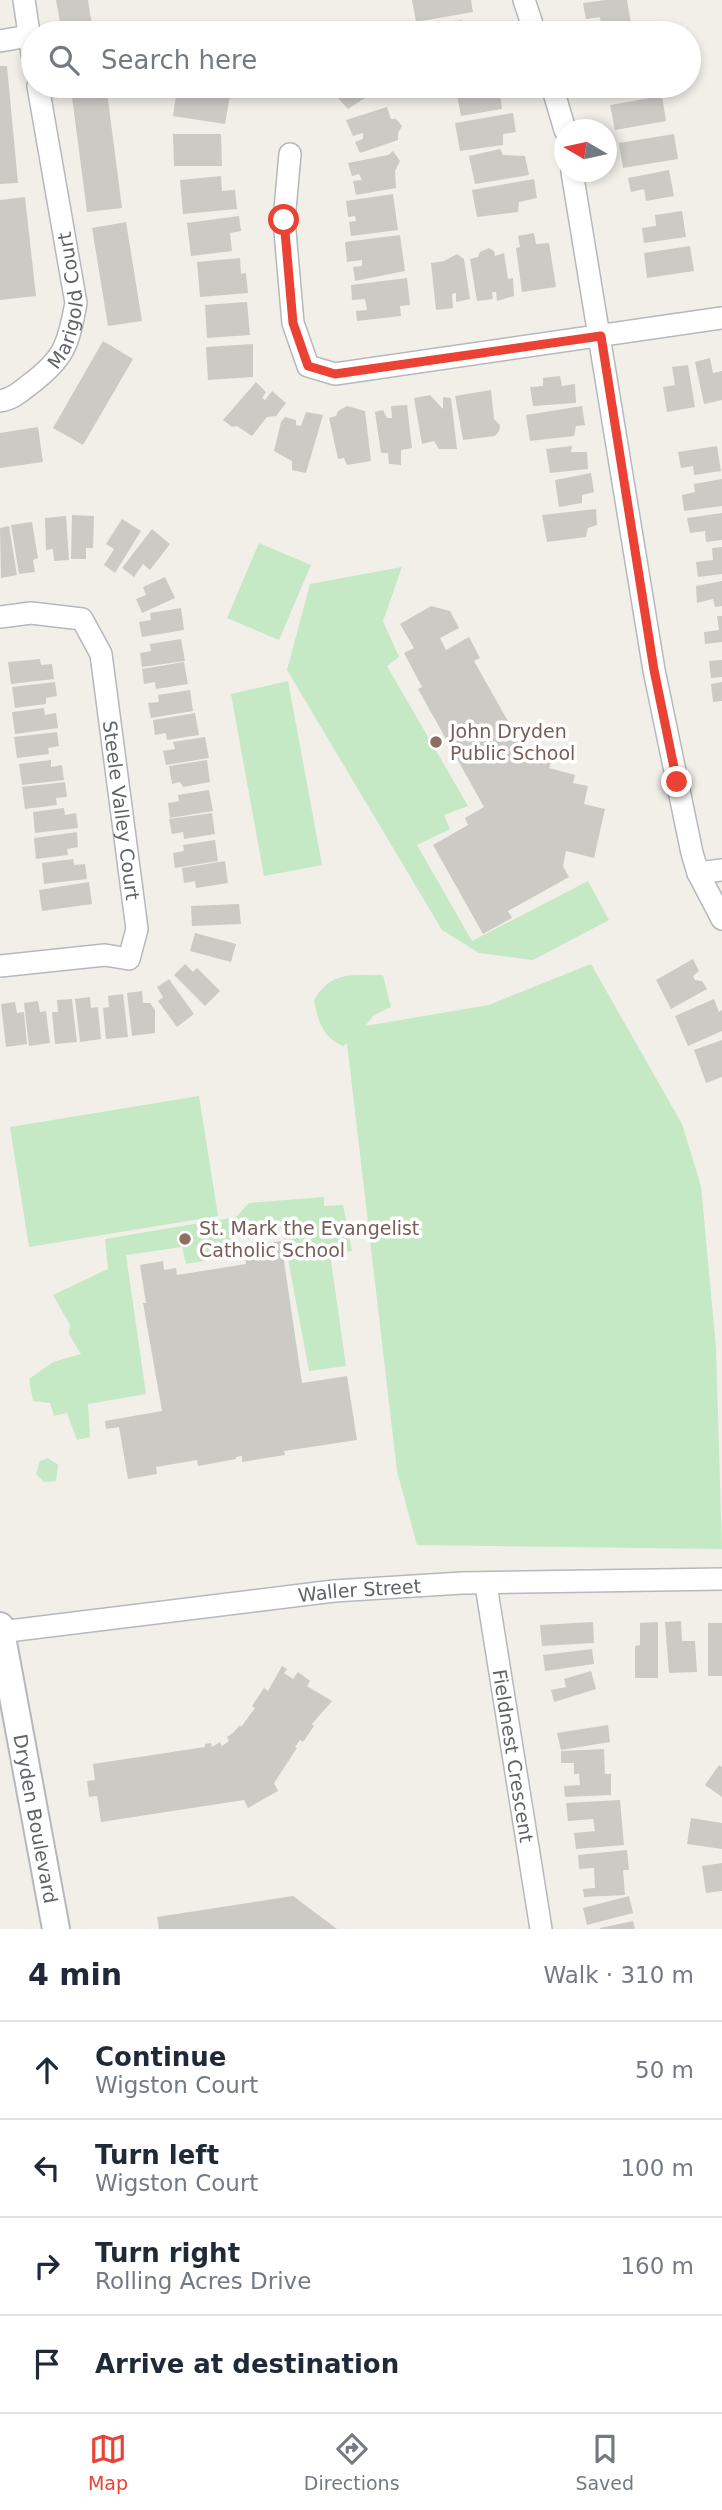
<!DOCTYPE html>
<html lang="en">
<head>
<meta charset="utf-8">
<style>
  body { margin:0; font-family:"DejaVu Sans",sans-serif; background:#f6f6f7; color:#1f2937 }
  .compass { position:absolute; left:554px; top:119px; width:63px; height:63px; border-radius:50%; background:#fff; box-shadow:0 4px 10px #0003; rotate:279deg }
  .stop { position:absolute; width:21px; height:21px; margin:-16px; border:5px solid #ea4335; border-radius:50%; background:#fff }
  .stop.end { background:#ea4335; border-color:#fff; box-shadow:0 2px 7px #0008 }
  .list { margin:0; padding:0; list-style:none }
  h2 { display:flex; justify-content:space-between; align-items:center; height:91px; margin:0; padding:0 28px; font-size:30px }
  h2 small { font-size:23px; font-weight:400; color:#747a83 }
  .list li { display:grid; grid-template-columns:46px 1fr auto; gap:21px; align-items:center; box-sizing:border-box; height:98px; padding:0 28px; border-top:2px solid #e0e1e3 }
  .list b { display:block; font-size:26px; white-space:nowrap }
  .list p { margin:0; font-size:23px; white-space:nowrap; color:#747a83 }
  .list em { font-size:23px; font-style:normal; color:#747a83 }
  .icon { flex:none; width:38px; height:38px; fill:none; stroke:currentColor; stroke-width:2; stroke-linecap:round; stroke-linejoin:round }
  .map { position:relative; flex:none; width:722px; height:1929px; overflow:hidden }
  .search { position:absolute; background:#fff; box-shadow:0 4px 10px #0003; left:21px; right:21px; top:21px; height:77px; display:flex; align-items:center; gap:18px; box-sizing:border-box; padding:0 24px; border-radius:38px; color:#747a83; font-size:26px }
  .sheet { height:483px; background:#fff }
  nav { display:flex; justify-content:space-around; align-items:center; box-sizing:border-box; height:98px; border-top:2px solid #e0e1e3; background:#fff; font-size:19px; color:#747a83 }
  nav a { display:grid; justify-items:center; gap:4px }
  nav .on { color:#ea4335 }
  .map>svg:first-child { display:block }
</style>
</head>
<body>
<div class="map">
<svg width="722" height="1929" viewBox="0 0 722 1929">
  <rect width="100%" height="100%" fill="#f1efe8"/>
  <path fill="#c5e8c5" d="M259 543 311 565 279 640 227 618Z
    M402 567 383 621 399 657 387 666 468 806 444 815 450 829 417 845 472 941 588 881 609 920 533 960 479 953 442 930 287 670 310 584Z
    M288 681 322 865 264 876 231 694Z
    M591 964 682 1124 701 1186 716 1348 722 1549 417 1545 397 1471 347 1043 343 1046C322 1037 318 1021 314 1000 332 970 352 976 383 975L391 1007 374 1015 365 1026 489 1005Z
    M199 1096 218 1216 29 1247 10 1127Z
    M324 1197V1206L343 1205 352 1251 330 1254 346 1366 309 1371 282 1227 236 1237 237 1255 186 1264 182 1247 126 1255 146 1394 88 1404 90 1437 77 1440 67 1413 54 1416 50 1403 33 1401 29 1379 53 1362 81 1354 69 1334 70 1325 53 1295 108 1269 105 1239 236 1217 249 1203Z
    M48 1458 58 1465 56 1481 44 1482 36 1474 40 1461Z"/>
  <path fill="#cccac5" d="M56 0H88L93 33H62Z
    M412 0H471L473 12 416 22Z
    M606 0H627L631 23 601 27 600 17 586 19 583 3Z
    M462 20 463 27 483 24 485 33H442L441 23Z
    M313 25 321 29V33H299Z
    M0 66H7L18 183 0 184Z
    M183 86 231 90 225 124 173 116 176 95 182 96Z
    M331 86H383L348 109 338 98 343 95 341 89 335 91Z
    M485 86 488 94 500 92 502 109 461 116 456 90Z
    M595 86H651V87L596 94Z
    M107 92 122 208 87 212 72 97Z
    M662 96 666 121 615 130 610 105Z
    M387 107 391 119H396L402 126 398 133V140L360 153 355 142 363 139V133L353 136 346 120Z
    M513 113 516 132 503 134V145L460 151 455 123Z
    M173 134H221L222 166H174Z
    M674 134 678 159 623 168 619 143Z
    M500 149 503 155 525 156 529 175 475 184 469 156Z
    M393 151 400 161 395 171 396 188 356 195 353 181 362 180 359 174 352 176 348 163 388 155Z
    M669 170 674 196 646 201 644 189 631 192 628 178Z
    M221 176 222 191 235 190 237 209 183 214 180 180Z
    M534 179 537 198 519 202 518 212 477 217 472 190Z
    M393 194 398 230 351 236 349 222 356 221 355 216 348 217 346 201Z
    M25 197 36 296 0 300V200Z
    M682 211 686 237 644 243 642 228 656 226 655 215Z
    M239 216 241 231 230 233 232 251 191 256 187 223Z
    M126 222 142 321 108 326 92 228Z
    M534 233 536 244 549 243 556 287 522 292 516 248 520 247 518 236Z
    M400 235 405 271 355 281 353 267 362 266V260L347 262 345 242Z
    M690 246 694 271 647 278 644 253Z
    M489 248 494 251 495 256 504 253 508 279 513 278 514 296 497 301 496 292H492L493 299 477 301 470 259 478 257 480 252Z
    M457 254 464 259 470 299 456 302V293L452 294 453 308 436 310 431 263 444 261Z
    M240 258 241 274 246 273 248 293 200 297 197 262Z
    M407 278 410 305 400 306 401 316 357 321 356 311 367 310 365 299 352 300 351 285Z
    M247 302 250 335 207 338 205 305Z
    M103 341 133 359 83 445 53 428Z
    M253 344V377L208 380 206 347Z
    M710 358 713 373 722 371V400L704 404 695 362Z
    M688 365 695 407 667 412 663 387 675 385 672 367Z
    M560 376 562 386 575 384 576 403 533 406 530 387 543 386V378Z
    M256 382 266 392 262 398 265 400 272 391 286 403 276 416 267 417 252 436 237 426 232 427 223 420Z
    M491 390 494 419 500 425 499 431 495 436 463 440 455 396Z
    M430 395 443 409V397L451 398 457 449H439L434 441 422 444 414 398Z
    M407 405 412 448 401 450V465L389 464 388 453H381L375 412 383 410 387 418H392L391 406Z
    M347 406 365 411 371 461 347 465 344 458 338 459 329 418 336 416 338 411Z
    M582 406 585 425 576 426 574 436 530 441 526 415Z
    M306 412 323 415 306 473 292 470V461L274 451 281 422 285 417 296 420V425L301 426Z
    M38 427 43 462 0 468V433Z
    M572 446 571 452H587L588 469 550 473 546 449Z
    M717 446 721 471 694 475 693 466 681 468 678 452Z
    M591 473 594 492 582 495V503L559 507 555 480Z
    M722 479V506L684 511 682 495 695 492 694 484Z
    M596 509 597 525 588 528 586 537 547 542 542 515Z
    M722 513V540L706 542 705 531 690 533 687 518Z
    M72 515 94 516 93 548H86V559H71Z
    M66 516 69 560 54 561 53 549 46 550 45 518Z
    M122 519 141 531 115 573 104 565 114 549 106 544Z
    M32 522 38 558 33 560 35 572 19 574 11 525Z
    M9 526 17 575 1 578 0 528Z
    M152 529 170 544 150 570 143 564 134 577 122 568Z
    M722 547V574L698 577 696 562 713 560 712 548Z
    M165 577 175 598 142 613 136 599 146 595 143 587Z
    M722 581V606L715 607 713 599 697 603 696 586Z
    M431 606 450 611 459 628 440 638 446 650 469 637 480 658 474 661 526 753 552 760 549 768 575 775 573 783 588 786 584 804 605 809 594 858 566 851 563 866 569 877 508 911 512 918 483 934 433 845 468 825 465 818 484 807 418 689 422 687 404 653 414 648 400 624Z
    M181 608 184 630 142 637 139 622 151 620 150 613Z
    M717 616H722V642L705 644 704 632 719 630Z
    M181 639 185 661 142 667 140 653 151 651 150 644Z
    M40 659 41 665 52 664 54 679 11 684 8 662Z
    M722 660V677L711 678 709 661Z
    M184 662 188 684 156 689 155 682 144 684 142 669Z
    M55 682 57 696 46 698V704L15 708 12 687Z
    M722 682V701L713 702 711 684Z
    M190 690 193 711 151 718 148 703 159 702 158 695Z
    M44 708 45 715 56 713 58 728 15 734 12 712Z
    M195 713 199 735 167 740 166 733 155 735 153 720Z
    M57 732 59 746 48 748 49 754 17 758 14 737Z
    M205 737 209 758 166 765 163 751 175 749 173 742Z
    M51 760V767L62 765 64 780 22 785 19 764Z
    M207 760 210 782 183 787 180 782 172 784 169 766Z
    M65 782 67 797 56 798 57 805 25 809 22 787Z
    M209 790 213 811 170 818 168 803 179 801 178 795Z
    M64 808 65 815 76 813 78 828 35 833 33 812Z
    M212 813 215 834 184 839 183 832 172 834 169 819Z
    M77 832 78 847 67 849 68 855 36 859 34 838Z
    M215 840 218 861 175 868 173 853 184 851 183 845Z
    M73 859 74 865 85 864 87 879 44 884 42 863Z
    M225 861 228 883 196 888 195 881 184 883 182 868Z
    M89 882 92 904 42 911 39 890Z
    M239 904 241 924 192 926 191 906Z
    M195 933 236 944 231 962 190 951Z
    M693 959 699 971 693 976 695 980 702 981 707 989 671 1009 656 980Z
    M185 964 193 972 197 968 220 991 205 1006 174 975Z
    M169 979 194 1014 177 1027 158 1001 163 997 157 987Z
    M142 991 143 1003H150L155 1010V1033L132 1036 127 993Z
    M123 994 128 1037 106 1039 103 1008 109 1007 108 996Z
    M90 997 91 1008 98 1007 101 1039 80 1042 75 999Z
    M72 999 77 1042 55 1044 52 1012H58L57 1000Z
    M714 999 719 1012 722 1010V1031L688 1046 675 1016Z
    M38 1001 40 1012 46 1011 50 1043 29 1046 24 1003Z
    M15 1002 17 1013 24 1012 27 1044 6 1047 1 1004Z
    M722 1040V1077L706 1083 694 1050Z
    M281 1241 302 1383 347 1376 357 1440 284 1451 285 1455 242 1462V1456L236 1457V1459L198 1466 197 1460 156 1467 157 1474 128 1479 119 1427 106 1429 105 1421 162 1411 143 1303H146L140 1265 163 1261 164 1270 176 1268 177 1275 246 1264 245 1256 255 1254 254 1245Z
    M681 1621 682 1641H695L697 1672 669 1673 665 1622Z
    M593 1622 594 1643 542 1646 540 1625Z
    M658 1622V1678H635V1646L640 1645V1623Z
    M708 1623H722V1676H708Z
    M592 1649 594 1664 545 1671 543 1655Z
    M282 1666 287 1669 284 1673 293 1679 298 1672 310 1681 307 1686 332 1701 312 1724 314 1726 303 1742 300 1740 295 1747 297 1748 274 1783 278 1791 248 1808 244 1800 101 1822 97 1796 89 1797 87 1781 95 1780 93 1764 205 1747V1744L211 1743 212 1747 220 1742 222 1746 229 1741 227 1737 234 1732 240 1725 241 1727 255 1708 252 1706 264 1688 268 1691Z
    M591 1671 596 1689 554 1702 551 1690 566 1687 564 1679Z
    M608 1725 610 1742 561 1750 557 1733Z
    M604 1749 605 1774H611V1795L565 1797 564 1786 580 1785 579 1774H574V1763H561V1751Z
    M719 1765 722 1767V1797L705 1785Z
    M620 1800 624 1845 576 1849 574 1833 595 1831 593 1819 568 1821 566 1803Z
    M691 1818 722 1823V1849L687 1844Z
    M627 1850 629 1870H623L625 1895 584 1897 583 1889 595 1888 594 1868 579 1869 578 1855Z
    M722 1863V1891L706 1893 702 1866Z
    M293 1896 337 1929H159L157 1917Z
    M629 1896 633 1913 587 1925 583 1908Z
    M633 1921 635 1929H600V1928Z"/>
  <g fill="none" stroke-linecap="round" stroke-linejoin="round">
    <g stroke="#b5b8bc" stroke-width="24">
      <g id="minor">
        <path d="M24 0 33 60"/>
        <path d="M524 0 535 33"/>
        <path d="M0 41 29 36"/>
        <path d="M552 86 565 130"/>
        <path d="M290 154 284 220 293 323 308 366 335 374 722 318"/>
        <path d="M572 172 654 670 692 853 698 873 722 919"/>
        <path id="s1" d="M0 401C12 399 19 393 29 385 64 359 68 346 76 303L38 86"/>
        <path id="s2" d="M0 617 31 613 82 619 101 654 137 929 129 959 105 955 0 966"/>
        <path d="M698 873 722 870"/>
        <path id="s3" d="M486 1585 541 1929"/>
        <path id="s4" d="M0 1632 334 1591 462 1583 722 1579"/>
      </g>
    </g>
    <g stroke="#b5b8bc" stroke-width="30">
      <g id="tertiary">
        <path id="s5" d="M0 1626 56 1929"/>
      </g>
    </g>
    <use href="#minor" stroke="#fff" stroke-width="21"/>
    <use href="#tertiary" stroke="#fff" stroke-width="26"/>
  </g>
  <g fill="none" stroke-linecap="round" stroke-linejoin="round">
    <path stroke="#ea4335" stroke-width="9" d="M284 220 293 323 308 366 335 374 601 336 654 670 677 782"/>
  </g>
  <g fill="#8d6e63" stroke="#fff" stroke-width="2.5">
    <circle cx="436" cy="742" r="7"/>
    <circle cx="185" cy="1239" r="7"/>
  </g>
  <g text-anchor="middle" stroke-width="7" stroke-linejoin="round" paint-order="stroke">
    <g font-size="19" fill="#5f6368" stroke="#fff">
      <text dy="7" stroke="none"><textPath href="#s1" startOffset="133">Marigold Court</textPath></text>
      <text dy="7" stroke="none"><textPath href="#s2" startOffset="280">Steele Valley Court</textPath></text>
      <text dy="7" stroke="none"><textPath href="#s4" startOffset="362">Waller Street</textPath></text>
      <text dy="7" stroke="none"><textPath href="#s3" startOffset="173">Fieldnest Crescent</textPath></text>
      <text dy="7" stroke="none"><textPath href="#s5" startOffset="196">Dryden Boulevard</textPath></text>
    </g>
    <g font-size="19" fill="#785e54" stroke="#fff" text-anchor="start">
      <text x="450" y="738">John Dryden<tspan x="450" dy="22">Public School</tspan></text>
      <text x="199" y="1235">St. Mark the Evangelist<tspan x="199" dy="22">Catholic School</tspan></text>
    </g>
  </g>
</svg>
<svg class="compass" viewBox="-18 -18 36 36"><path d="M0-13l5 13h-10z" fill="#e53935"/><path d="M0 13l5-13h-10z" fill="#747a83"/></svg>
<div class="stop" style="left:284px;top:220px"></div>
<div class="stop end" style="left:677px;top:782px"></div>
<div class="search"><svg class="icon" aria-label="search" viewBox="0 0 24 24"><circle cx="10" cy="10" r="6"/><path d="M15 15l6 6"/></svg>Search here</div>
</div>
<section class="sheet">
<h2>4 min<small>Walk · 310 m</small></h2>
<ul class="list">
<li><svg class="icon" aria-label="ahead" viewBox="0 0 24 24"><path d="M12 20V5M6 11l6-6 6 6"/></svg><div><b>Continue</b><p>Wigston Court</p></div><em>50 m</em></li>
<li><svg class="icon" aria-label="left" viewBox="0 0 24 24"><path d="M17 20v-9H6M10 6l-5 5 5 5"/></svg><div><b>Turn left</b><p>Wigston Court</p></div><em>100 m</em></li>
<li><svg class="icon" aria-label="right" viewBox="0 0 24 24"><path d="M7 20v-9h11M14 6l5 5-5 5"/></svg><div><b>Turn right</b><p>Rolling Acres Drive</p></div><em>160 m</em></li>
<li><svg class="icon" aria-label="arrive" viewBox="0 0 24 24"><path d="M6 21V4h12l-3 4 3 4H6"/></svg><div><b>Arrive at destination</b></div></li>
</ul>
</section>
<nav>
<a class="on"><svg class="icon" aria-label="map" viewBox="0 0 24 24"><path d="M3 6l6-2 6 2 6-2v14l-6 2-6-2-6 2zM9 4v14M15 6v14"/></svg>Map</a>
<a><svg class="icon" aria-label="directions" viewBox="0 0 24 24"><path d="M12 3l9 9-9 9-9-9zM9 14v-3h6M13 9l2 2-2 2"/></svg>Directions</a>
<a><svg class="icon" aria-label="saved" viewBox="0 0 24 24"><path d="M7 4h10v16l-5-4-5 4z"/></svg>Saved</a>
</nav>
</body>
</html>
